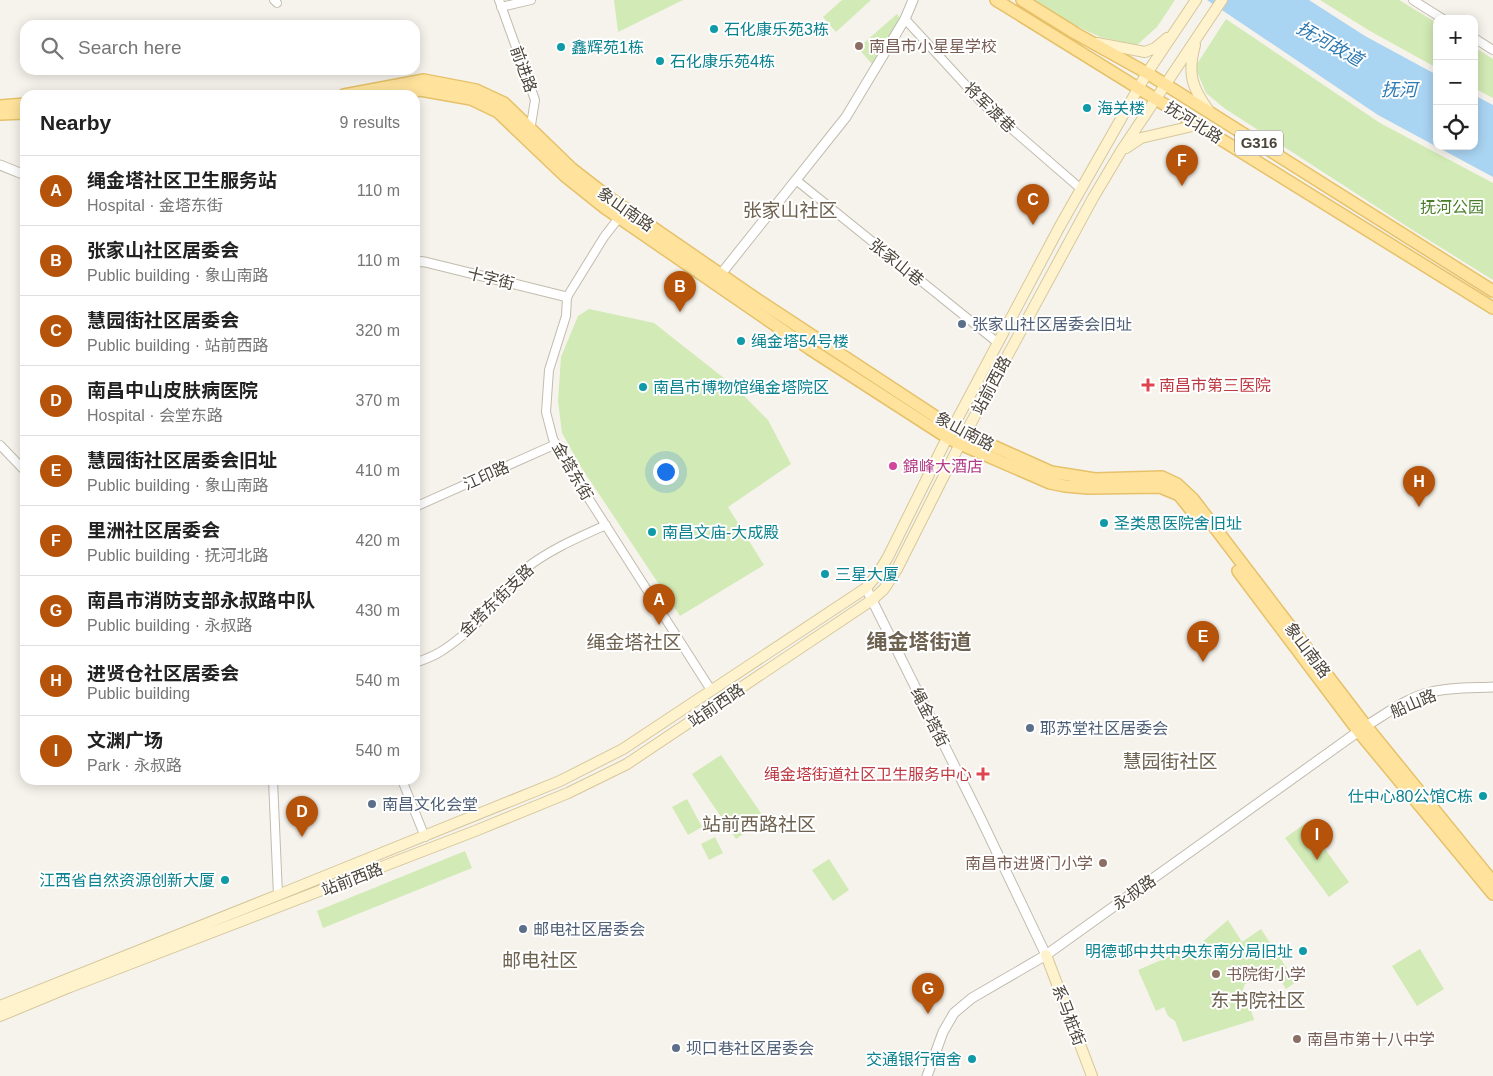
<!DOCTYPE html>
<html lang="en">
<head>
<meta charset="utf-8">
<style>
  body { margin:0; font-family:Helvetica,"Noto Sans SC",sans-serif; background:#f6f6f6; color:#222 }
  .controls { position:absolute; right:15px; top:15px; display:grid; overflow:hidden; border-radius:10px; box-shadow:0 2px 12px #0003 }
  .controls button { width:45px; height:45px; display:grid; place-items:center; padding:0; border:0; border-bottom:1px solid #e0e0e0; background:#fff; color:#222; font:25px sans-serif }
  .you { position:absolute; left:665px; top:471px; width:18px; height:18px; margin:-12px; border:4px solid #fff; border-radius:50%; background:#1a73e8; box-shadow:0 0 0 8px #1a73e833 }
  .badge { display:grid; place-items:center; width:32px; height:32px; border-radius:50%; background:#b45309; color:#fff; font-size:16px; font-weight:700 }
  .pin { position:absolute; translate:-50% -41px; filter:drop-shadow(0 1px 2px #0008) }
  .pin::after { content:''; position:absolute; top:26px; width:18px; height:15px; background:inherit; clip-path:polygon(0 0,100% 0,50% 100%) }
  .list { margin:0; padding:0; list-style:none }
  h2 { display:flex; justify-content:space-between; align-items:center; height:65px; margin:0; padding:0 20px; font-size:21px }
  h2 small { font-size:16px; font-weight:400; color:#767676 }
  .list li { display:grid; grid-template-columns:32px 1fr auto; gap:15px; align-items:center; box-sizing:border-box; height:70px; padding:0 20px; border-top:1px solid #e0e0e0 }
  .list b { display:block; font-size:19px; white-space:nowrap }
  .list p { margin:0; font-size:16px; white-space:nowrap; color:#767676 }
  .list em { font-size:16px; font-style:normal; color:#767676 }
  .icon { flex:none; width:28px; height:28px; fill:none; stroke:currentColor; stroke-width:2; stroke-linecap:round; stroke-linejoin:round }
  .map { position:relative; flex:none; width:1493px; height:1076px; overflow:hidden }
  .search { position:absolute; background:#fff; box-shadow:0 2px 12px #0003; left:20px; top:20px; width:400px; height:55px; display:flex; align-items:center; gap:12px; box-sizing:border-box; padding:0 18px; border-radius:15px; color:#767676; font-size:19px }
  .panel { position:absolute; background:#fff; box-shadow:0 2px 12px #0003; left:20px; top:90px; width:400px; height:695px; border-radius:15px }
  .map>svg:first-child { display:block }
</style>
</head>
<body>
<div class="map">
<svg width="1493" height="1076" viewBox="0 0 1493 1076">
  <rect width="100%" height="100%" fill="#f6f3ec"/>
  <path fill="#d2eab5" d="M614 0H683L618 32Z
    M842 0H871L836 32 823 17Z
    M1033 0H1175L1157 27 1137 45 1100 37 1064 20Z
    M1320 0H1399L1437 23V68L1370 31Z
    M897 14 900 18 872 64 858 48Z
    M1226 19 1380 123 1493 183V280L1411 229 1224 108 1206 93 1195 67Z
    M1474 47 1493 59V98L1474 88Z
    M589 309 654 323 734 386 768 420 791 464 728 507 764 565 680 616 581 467 562 433 558 401 561 357 578 316Z
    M721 755 765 819 736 839 692 774Z
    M687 799 702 827 688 835 672 807Z
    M1306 823 1349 882 1329 897 1285 838Z
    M715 837 723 853 709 860 701 844Z
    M465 851 472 868 323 928 317 911Z
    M829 859 849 890 833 901 812 870Z
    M1228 920 1242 942 1261 929 1296 982 1286 989 1276 972 1245 984 1243 989 1254 1019V1020L1183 1042 1175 1021 1168 1016 1164 1007 1156 1011 1138 970 1201 943Z
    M1420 949 1444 989 1417 1006 1392 966Z"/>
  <path fill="#a9d4f2" d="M1207 0H1309L1365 36 1437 75V146H1474V95L1493 105V177L1378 115Z"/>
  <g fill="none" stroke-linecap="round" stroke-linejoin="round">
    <g stroke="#c2bbae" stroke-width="10">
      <path id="minor" d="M274 0 277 3
        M499 0 535 100 530 131
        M1413 0 1443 19
        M501 7 531 0
        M905 19 983 104 1081 189
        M1474 38 1493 50
        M796 180 998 343
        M621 215 604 237 567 297 566 316 549 370 546 412 553 439 587 496 711 690
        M0 445 25 471
        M415 507 556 444
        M415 663C423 660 432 657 440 652 452 645 475 626 484 615 497 600 509 582 525 569 549 550 577 538 606 525
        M273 780 278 895
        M402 780 425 837"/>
    </g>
    <g stroke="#c2bbae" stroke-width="11">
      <path id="tertiary" d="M0 165 25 175
        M415 261 425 262 567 297
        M721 274 846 117 905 19 913 0
        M866 588 980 817 1046 955
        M927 1076 943 1032 954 1013 972 998 1046 955 1366 726C1386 714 1408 697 1431 692 1451 687 1473 688 1493 687"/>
    </g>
    <g stroke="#d6c79b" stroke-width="12">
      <path id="secondary" d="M1097 43 1145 52 1155 48 1167 38
        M1195 45C1187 74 1192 88 1209 111
        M1126 148 1141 138 1197 125
        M1046 955 1092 1076
        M0 1006 278 895 560 781 623 749 866 588 877 575 888 557 943 446 1060 226 1147 73 1196 0
        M0 1016 70 987 475 831 568 793 627 764 872 600 884 589 897 569 965 434 1093 198 1121 151 1222 0"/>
    </g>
    <g stroke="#e6c16a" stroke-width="14">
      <path id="primary" d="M996 0 1493 308
        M1022 0 1075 33 1147 73 1493 291
        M344 95 424 80 476 90 504 103 571 168 607 196 758 300 953 428 1051 472 1095 479 1162 477 1177 484 1193 499 1366 726 1493 882
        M393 95 420 90 471 99 498 112 565 176 605 208 810 349 948 438 960 444 1050 483 1065 486 1088 488 1160 487 1179 495 1196 516
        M0 106 25 104
        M0 114 25 113
        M1238 571 1359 732 1493 894"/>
    </g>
    <use href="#minor" stroke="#fff" stroke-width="8"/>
    <use href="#tertiary" stroke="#fff" stroke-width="9"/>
    <use href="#secondary" stroke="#fff3cd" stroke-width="10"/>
    <use href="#primary" stroke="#ffe39c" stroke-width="11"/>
  </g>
  <g fill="#0f9aa8" stroke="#fff" stroke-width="2">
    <circle cx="714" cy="29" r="5"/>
    <circle cx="561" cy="47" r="5"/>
    <circle cx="660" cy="61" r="5"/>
    <circle cx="1087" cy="108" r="5"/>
    <circle cx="741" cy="341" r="5"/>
    <circle cx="643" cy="387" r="5"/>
    <circle cx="1104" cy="523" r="5"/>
    <circle cx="652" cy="532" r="5"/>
    <circle cx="825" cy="574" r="5"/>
    <circle cx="1483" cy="796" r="5"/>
    <circle cx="225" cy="880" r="5"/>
    <circle cx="1303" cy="951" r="5"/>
    <circle cx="972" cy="1059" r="5"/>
  </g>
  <g fill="#8d6e63" stroke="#fff" stroke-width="2">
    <circle cx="859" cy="46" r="5"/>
    <circle cx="1103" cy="863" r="5"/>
    <circle cx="1216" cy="974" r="5"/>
    <circle cx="1297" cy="1039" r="5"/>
  </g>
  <g fill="#5c6f8a" stroke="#fff" stroke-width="2">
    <circle cx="962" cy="324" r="5"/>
    <circle cx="1030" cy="728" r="5"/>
    <circle cx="372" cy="804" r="5"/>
    <circle cx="523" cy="929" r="5"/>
    <circle cx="676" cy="1048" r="5"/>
  </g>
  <g fill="#e0444e" stroke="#fff" stroke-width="2">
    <path d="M1145.5 377.5h5v5h5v5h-5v5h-5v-5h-5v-5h5z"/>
    <path d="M980.5 766.5h5v5h5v5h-5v5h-5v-5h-5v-5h5z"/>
  </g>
  <circle fill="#d1479c" stroke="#fff" stroke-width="2" cx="893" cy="466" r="5"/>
  <g text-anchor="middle" stroke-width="4" stroke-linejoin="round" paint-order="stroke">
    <rect fill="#fff" stroke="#817c74" stroke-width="1" x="1235" y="130.5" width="48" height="25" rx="4"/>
    <g font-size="15" font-weight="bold" fill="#4b4439">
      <text x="1259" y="148">G316</text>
    </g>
    <g font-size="16" fill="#0d838f" stroke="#fff" text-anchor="start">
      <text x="724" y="35">石化康乐苑3栋</text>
      <text x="571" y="53">鑫辉苑1栋</text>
      <text x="670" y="67">石化康乐苑4栋</text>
      <text x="1097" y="114">海关楼</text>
      <text x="751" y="347">绳金塔54号楼</text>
      <text x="653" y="393">南昌市博物馆绳金塔院区</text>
      <text x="1114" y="529">圣类思医院舍旧址</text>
      <text x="662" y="538">南昌文庙-大成殿</text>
      <text x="835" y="580">三星大厦</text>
      <text x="1473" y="802" text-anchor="end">仕中心80公馆C栋</text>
      <text x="215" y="886" text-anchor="end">江西省自然资源创新大厦</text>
      <text x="1293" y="957" text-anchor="end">明德邨中共中央东南分局旧址</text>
      <text x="962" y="1065" text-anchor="end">交通银行宿舍</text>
    </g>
    <g font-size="16" fill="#785e54" stroke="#fff" text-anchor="start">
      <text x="869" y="52">南昌市小星星学校</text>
      <text x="1093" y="869" text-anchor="end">南昌市进贤门小学</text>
      <text x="1226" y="980">书院街小学</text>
      <text x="1307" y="1045">南昌市第十八中学</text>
    </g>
    <g font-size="16" fill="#4b4439" stroke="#fff">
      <text transform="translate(524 69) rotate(70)" y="6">前进路</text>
      <text transform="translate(990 107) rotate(44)" y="6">将军渡巷</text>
      <text transform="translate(1194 122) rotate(32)" y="6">抚河北路</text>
      <text transform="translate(626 209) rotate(35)" y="6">象山南路</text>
      <text transform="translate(897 262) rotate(39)" y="6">张家山巷</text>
      <text transform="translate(491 278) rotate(14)" y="6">十字街</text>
      <text transform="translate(991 385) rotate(-62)" y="6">站前西路</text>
      <text transform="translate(965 431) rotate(28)" y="6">象山南路</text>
      <text transform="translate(573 471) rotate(60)" y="6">金塔东街</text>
      <text transform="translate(486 475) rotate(-24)" y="6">江印路</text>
      <text transform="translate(496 600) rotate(-44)" y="6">金塔东街支路</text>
      <text transform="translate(1308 650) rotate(53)" y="6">象山南路</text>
      <text transform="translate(1413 703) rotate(-23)" y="6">船山路</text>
      <text transform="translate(716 705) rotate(-34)" y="6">站前西路</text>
      <text transform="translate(930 717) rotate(63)" y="6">绳金塔街</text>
      <text transform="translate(352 879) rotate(-21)" y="6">站前西路</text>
      <text transform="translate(1134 892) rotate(-35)" y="6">永叔路</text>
      <text transform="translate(1069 1015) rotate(69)" y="6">系马桩街</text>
    </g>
    <g font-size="16" fill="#4a7f2a" stroke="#fff">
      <text x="1452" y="213">抚河公园</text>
    </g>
    <g font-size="16" fill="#4e5e75" stroke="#fff" text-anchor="start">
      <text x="972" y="330">张家山社区居委会旧址</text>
      <text x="1040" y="734">耶苏堂社区居委会</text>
      <text x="382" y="810">南昌文化会堂</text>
      <text x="533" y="935">邮电社区居委会</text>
      <text x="686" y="1054">坝口巷社区居委会</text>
    </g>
    <g font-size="16" fill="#be3a42" stroke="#fff" text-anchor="start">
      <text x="1159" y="391">南昌市第三医院</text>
      <text x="972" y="780" text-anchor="end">绳金塔街道社区卫生服务中心</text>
    </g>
    <g font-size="16" fill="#b23c85" stroke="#fff" text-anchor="start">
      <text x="903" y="472">錦峰大酒店</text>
    </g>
    <g font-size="18" font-style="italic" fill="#2e7ab2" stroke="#fff">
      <text transform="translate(1330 44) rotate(29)" y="6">抚河故道</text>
      <text x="1399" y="96">抚河</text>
    </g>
    <g font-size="19" fill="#6e6250" stroke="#fff">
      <text x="790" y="217">张家山社区</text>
      <text x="634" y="649">绳金塔社区</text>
      <text x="1170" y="768">慧园街社区</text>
      <text x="759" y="831">站前西路社区</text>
      <text x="540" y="967">邮电社区</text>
      <text x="1258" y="1007">东书院社区</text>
    </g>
    <g font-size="21" font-weight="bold" fill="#6e6250" stroke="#fff">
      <text x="919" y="649">绳金塔街道</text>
    </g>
  </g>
</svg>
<div class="controls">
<button>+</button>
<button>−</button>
<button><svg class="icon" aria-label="locate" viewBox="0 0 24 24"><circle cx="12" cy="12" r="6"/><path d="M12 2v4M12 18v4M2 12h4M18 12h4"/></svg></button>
</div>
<div class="you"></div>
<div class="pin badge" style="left:659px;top:625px">A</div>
<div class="pin badge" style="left:680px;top:312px">B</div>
<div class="pin badge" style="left:1033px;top:225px">C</div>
<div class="pin badge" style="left:302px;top:837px">D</div>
<div class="pin badge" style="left:1203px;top:662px">E</div>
<div class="pin badge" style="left:1182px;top:186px">F</div>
<div class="pin badge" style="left:928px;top:1014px">G</div>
<div class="pin badge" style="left:1419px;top:507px">H</div>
<div class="pin badge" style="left:1317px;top:860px">I</div>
<div class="search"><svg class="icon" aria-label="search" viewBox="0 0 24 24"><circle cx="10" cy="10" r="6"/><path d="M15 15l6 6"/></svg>Search here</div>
<section class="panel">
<h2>Nearby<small>9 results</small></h2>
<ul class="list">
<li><span class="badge">A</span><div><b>绳金塔社区卫生服务站</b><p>Hospital · 金塔东街</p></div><em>110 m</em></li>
<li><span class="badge">B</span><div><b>张家山社区居委会</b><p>Public building · 象山南路</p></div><em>110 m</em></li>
<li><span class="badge">C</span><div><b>慧园街社区居委会</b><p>Public building · 站前西路</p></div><em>320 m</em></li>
<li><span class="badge">D</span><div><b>南昌中山皮肤病医院</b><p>Hospital · 会堂东路</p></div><em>370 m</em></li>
<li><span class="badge">E</span><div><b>慧园街社区居委会旧址</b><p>Public building · 象山南路</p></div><em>410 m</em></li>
<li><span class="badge">F</span><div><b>里洲社区居委会</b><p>Public building · 抚河北路</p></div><em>420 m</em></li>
<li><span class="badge">G</span><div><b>南昌市消防支部永叔路中队</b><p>Public building · 永叔路</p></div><em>430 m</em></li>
<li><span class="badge">H</span><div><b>进贤仓社区居委会</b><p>Public building</p></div><em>540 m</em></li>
<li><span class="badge">I</span><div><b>文渊广场</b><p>Park · 永叔路</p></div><em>540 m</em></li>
</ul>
</section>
</div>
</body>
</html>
